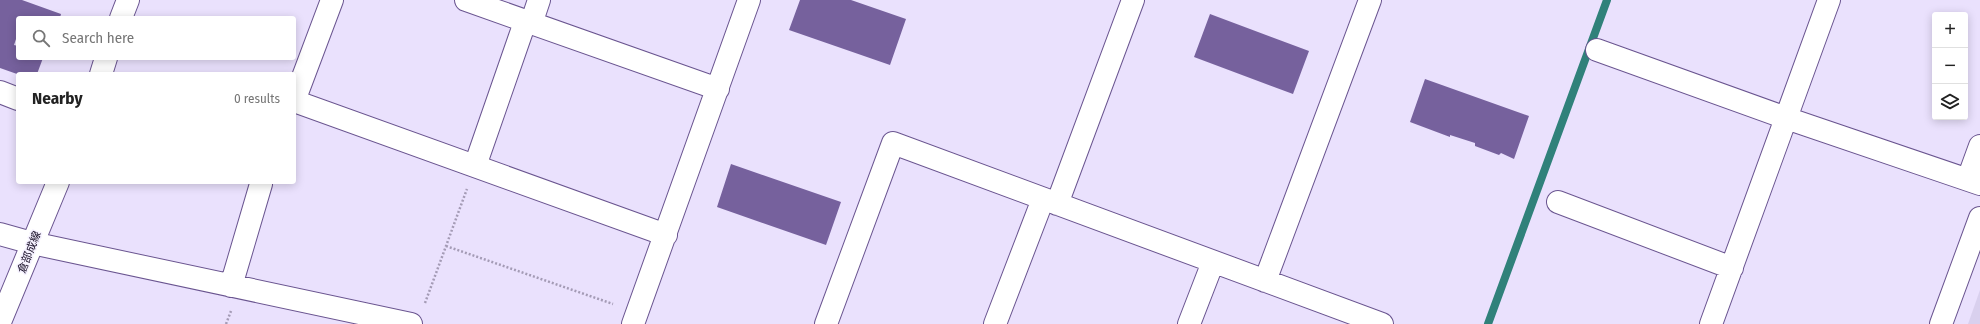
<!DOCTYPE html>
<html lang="en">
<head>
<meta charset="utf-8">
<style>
  body { margin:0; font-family:"Fira Sans Condensed","Noto Sans JP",sans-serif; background:#f6f6f6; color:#222 }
  .controls { position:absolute; right:12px; top:12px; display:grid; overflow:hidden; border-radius:4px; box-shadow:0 2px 10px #0003 }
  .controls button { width:36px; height:36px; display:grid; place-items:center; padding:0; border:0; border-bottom:1px solid #e0e0e0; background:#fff; color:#222; font:20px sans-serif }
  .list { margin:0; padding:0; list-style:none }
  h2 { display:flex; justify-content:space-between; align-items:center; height:52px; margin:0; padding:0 16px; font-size:17px }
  h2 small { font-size:13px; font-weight:400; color:#767676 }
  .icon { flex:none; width:22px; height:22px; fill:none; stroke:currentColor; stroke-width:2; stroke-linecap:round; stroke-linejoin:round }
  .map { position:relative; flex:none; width:1980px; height:324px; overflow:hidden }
  .search { position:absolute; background:#fff; box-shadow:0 2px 10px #0003; left:16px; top:16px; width:280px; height:44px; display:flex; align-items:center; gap:10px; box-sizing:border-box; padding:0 14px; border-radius:4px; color:#767676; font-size:15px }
  .panel { position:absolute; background:#fff; box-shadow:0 2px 10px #0003; left:16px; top:72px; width:280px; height:112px; border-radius:4px }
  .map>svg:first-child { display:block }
</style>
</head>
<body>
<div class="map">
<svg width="1980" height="324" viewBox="0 0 1980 324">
  <rect width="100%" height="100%" fill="#eae1fd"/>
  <path fill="#d9d0ee" d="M1980 290V324H1968Z"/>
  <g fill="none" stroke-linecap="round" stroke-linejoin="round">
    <path stroke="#30817a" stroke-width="8" d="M1488 324 1607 0"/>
  </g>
  <path fill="#76619d" d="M0 0H22L61 14 60 18H18V33L14 45 18 46V58H43L37 74H17L0 68Z
    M800 0H851L906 19 890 65 789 30Z
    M1210 14 1309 51 1293 94 1194 57Z
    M1425 79 1529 116 1514 159 1501 153 1499 155 1475 146V143L1450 135V137L1410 122Z
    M731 164 841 202 826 245 717 207Z"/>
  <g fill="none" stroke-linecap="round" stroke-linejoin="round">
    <g stroke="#6a5590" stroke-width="24">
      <path id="minor" d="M466 0 718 89
        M531 24 539 0
        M1597 50 1786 118 1980 184
        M0 92 18 99
        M294 101 666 235
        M294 101 332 0
        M475 166 525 22
        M1968 179 1980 146
        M1558 202 1732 268
        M1057 204 1133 0
        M0 234 32 243 411 324
        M1265 281 1370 0
        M231 286 261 184
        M633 324 749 0
        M826 324 893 143 1382 324
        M995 324 1043 199
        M1189 324 1213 262
        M1711 324 1829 0
        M1941 324 1980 218"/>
    </g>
    <g stroke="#6a5590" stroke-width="24">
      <path id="major" d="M121 18 128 0
        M101 74 106 58
        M0 322 58 182"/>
    </g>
    <path stroke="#a49bb5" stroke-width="2.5" stroke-dasharray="2 2" stroke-linecap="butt" d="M446 246 613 304
      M425 303 467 189
      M226 324 231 311"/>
    <use href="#minor" stroke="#fff" stroke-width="22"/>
    <use href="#major" stroke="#fff" stroke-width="22"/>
  </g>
  <g text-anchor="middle" stroke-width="3" stroke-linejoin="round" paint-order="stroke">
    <g font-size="11" fill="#180f27" stroke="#f5f1ff">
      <text transform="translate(29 252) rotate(-68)" y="4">倉部成線</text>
    </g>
  </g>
</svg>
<div class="controls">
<button>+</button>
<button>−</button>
<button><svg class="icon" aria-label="layers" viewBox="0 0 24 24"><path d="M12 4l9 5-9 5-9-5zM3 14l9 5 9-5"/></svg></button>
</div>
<div class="search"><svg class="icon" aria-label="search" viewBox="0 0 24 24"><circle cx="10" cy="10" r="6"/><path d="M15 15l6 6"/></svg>Search here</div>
<section class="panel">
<h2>Nearby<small>0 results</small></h2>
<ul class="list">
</ul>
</section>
</div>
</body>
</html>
